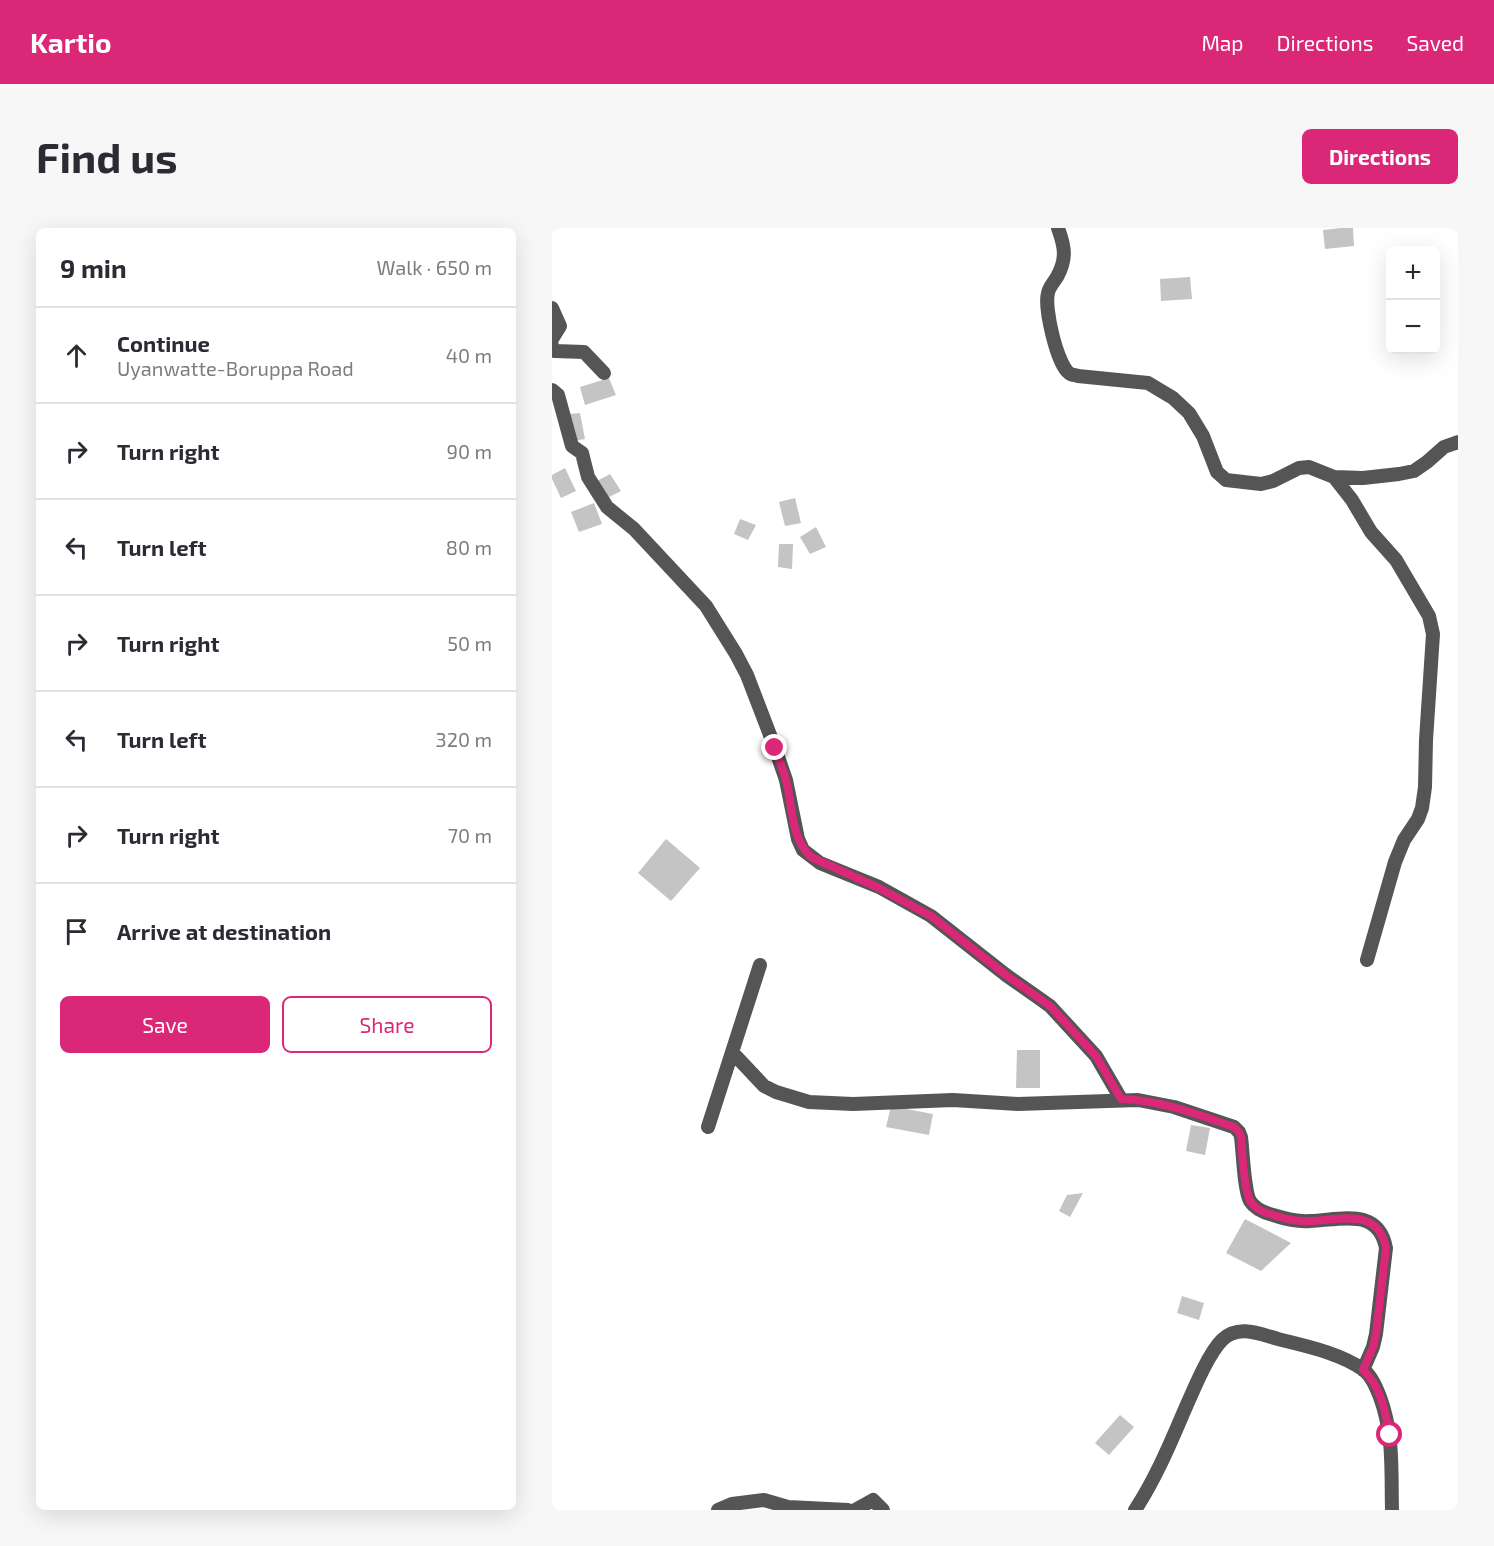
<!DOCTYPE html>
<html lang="en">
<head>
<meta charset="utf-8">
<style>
  body { margin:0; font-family:"Exo 2",sans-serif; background:#f7f7f7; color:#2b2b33 }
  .controls { position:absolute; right:18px; top:18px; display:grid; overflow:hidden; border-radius:9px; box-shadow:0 6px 24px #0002 }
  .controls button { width:54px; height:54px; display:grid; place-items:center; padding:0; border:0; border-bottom:2px solid #e1e1e2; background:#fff; color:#2b2b33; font:30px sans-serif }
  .stop { position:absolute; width:18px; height:18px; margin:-14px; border:4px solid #db2777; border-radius:50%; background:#fff }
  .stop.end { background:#db2777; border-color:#fff; box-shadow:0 2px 6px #0008 }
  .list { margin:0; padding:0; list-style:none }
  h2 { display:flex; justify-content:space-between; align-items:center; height:78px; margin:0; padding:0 24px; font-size:26px }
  h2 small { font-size:20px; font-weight:400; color:#7c7c81 }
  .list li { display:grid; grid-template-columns:39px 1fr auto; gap:18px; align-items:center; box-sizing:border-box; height:96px; padding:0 24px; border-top:2px solid #e1e1e2 }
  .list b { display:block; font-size:22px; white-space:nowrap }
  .list p { margin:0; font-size:20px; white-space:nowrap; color:#7c7c81 }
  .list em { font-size:20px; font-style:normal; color:#7c7c81 }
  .actions { display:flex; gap:12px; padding:18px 24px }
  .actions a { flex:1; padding:14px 0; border:2px solid #db2777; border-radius:9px; text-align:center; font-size:21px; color:#db2777 }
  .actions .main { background:#db2777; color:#fff }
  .icon { flex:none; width:33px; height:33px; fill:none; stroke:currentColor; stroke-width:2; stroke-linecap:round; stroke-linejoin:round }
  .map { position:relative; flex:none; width:906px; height:1282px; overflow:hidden; border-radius:9px }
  header { display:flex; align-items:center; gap:36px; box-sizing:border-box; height:84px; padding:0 30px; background:#db2777; color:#fff }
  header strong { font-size:28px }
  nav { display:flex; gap:33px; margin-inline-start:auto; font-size:21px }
  .intro { display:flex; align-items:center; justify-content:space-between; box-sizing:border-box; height:144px; padding:0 36px }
  h1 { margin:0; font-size:42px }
  .button { padding:15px 27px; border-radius:9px; background:#db2777; color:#fff; font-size:21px; font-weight:700 }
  main { display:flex; gap:36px; padding:0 36px }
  aside { flex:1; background:#fff; border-radius:9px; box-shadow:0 6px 24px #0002 }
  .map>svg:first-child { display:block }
</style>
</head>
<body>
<header>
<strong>Kartio</strong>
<nav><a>Map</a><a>Directions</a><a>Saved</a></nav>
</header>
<div class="intro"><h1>Find us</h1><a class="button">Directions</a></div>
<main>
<aside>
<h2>9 min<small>Walk · 650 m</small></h2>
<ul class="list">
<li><svg class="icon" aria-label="ahead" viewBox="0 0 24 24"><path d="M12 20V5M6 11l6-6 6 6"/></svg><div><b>Continue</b><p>Uyanwatte-Boruppa Road</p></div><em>40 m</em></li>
<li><svg class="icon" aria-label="right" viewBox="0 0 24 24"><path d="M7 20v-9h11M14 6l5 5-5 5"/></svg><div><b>Turn right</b></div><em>90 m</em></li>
<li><svg class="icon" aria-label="left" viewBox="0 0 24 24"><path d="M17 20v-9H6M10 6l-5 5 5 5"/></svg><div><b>Turn left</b></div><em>80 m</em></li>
<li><svg class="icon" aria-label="right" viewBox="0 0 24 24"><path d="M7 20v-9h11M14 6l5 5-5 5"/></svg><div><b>Turn right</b></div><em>50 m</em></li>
<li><svg class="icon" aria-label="left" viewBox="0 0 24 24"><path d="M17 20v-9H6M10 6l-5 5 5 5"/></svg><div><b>Turn left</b></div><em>320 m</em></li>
<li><svg class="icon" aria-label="right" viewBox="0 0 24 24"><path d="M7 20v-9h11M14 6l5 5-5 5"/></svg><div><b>Turn right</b></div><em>70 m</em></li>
<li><svg class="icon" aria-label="arrive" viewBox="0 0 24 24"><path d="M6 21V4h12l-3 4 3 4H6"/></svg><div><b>Arrive at destination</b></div></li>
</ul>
<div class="actions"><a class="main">Save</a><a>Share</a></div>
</aside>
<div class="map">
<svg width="906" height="1282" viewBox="0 0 906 1282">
  <rect width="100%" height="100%" fill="#fff"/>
  <path fill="#c4c4c4" d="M789 0H801L802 18 773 21 771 2Z
    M638 49 640 71 609 73 608 51Z
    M57 150 64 167 33 177 28 159Z
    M28 185 33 211 21 213 17 186Z
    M13 240 24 263 9 270 0 251V247Z
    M58 246 69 263 55 270 45 253Z
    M243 270 249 295 233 298 227 274Z
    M42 275 50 296 27 304 19 284Z
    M188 291 204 297 196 312 182 306Z
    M264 299 274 319 258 326 248 309Z
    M227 316H241L240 341 226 339Z
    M114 611 148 640 119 673 86 645Z
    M465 822H488V860H464Z
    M339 878 381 886 377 907 334 899Z
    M639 897 658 900 653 927 634 923Z
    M531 965 518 989 507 983 515 967Z
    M693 991 739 1015 709 1043 674 1025Z
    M630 1068 652 1075 647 1092 625 1085Z
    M568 1187 582 1199 557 1227 543 1215Z"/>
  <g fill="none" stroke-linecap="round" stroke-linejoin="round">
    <path stroke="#555" stroke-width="14" d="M506 0C513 19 515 31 505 49 502 54 497 59 496 65 492 80 505 136 517 145 519 147 523 147 526 148L596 155 621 170 637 185 651 208 665 244 674 252 709 256 721 253 747 240 757 239 782 249 811 250 847 246 862 243 875 234 892 219 906 214
      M0 80 8 98 0 111
      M0 118 3 123 32 124 52 145
      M0 162 6 167 20 218 30 225 36 249 55 279 82 301 154 378 184 426 195 447 223 520 234 552 246 611 251 622 268 635 327 659 379 688 454 747 498 778 544 828 569 871
      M782 249 800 272 819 304 844 332 877 388 881 406 874 512 873 559 870 580 866 591 852 612 843 634 815 732
      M180 824 212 858 224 864 257 874 301 876 401 872 466 876 586 872 622 879 682 899 687 904 689 909C691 924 692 962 698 973 703 981 713 985 721 987 734 991 745 994 758 993 789 992 826 979 834 1020L824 1106 821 1119 811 1142
      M156 899 208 737
      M166 1282 180 1276 212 1272 236 1279 296 1282
      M303 1282 321 1272 331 1282
      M583 1282C602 1253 616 1221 630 1188 639 1168 655 1127 670 1112 686 1096 708 1106 726 1111 754 1118 788 1125 812 1142 820 1149 824 1159 828 1169 842 1207 839 1243 840 1282"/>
  </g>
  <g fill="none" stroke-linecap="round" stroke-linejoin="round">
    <path stroke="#db2777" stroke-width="8" d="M223 520C226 531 231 541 234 552 241 579 238 609 259 629L327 660 379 688 454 747 498 778 544 828 569 871C609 872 644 886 682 899L687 904 689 909C690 924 692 962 698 973 703 981 713 985 721 987 734 991 745 994 758 993 788 992 826 979 834 1020L824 1106 821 1119 811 1142C829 1158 833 1184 838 1207"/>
  </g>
</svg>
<div class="controls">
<button>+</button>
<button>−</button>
</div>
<div class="stop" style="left:838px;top:1207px"></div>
<div class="stop end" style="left:223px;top:520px"></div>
</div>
</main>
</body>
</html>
